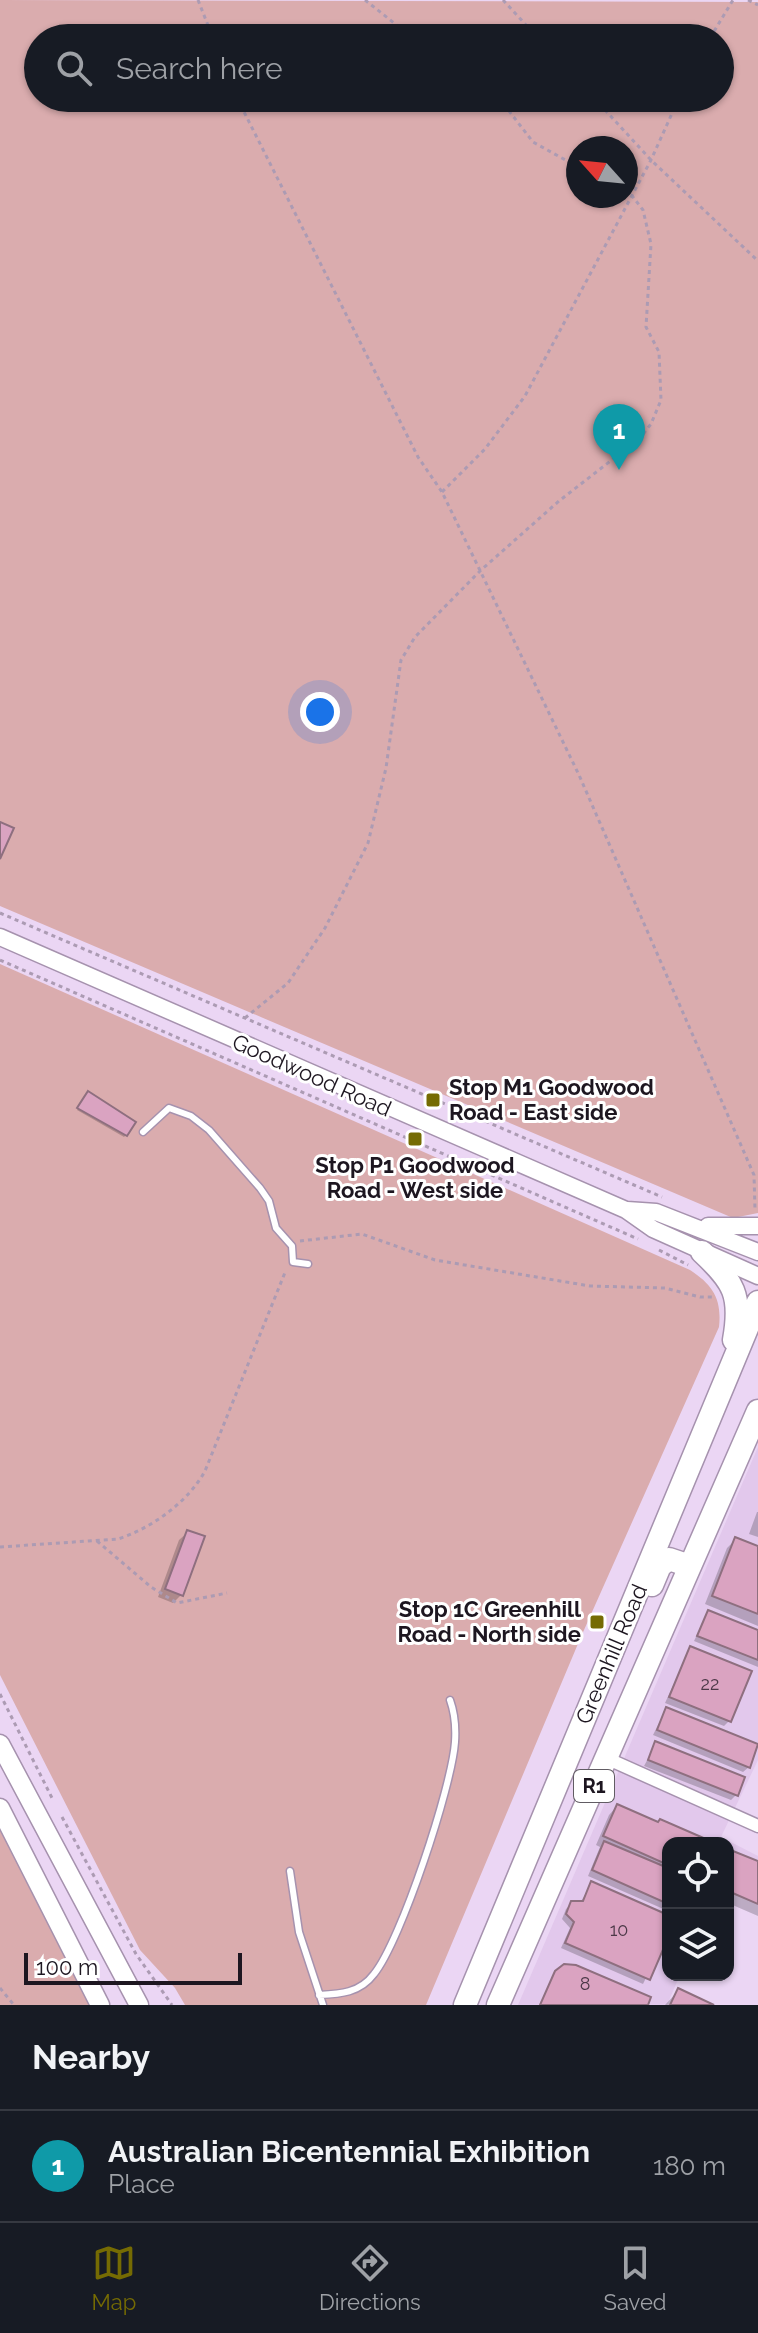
<!DOCTYPE html>
<html lang="en">
<head>
<meta charset="utf-8">
<style>
  body { margin:0; font-family:Raleway,sans-serif; background:#242831; color:#f1f3f6 }
  .controls { position:absolute; right:24px; bottom:24px; display:grid; overflow:hidden; border-radius:16px; box-shadow:0 2px 6px #0004 }
  .controls button { width:72px; height:72px; display:grid; place-items:center; padding:0; border:0; border-bottom:2px solid #363941; background:#171b24; color:#f1f3f6; font:40px sans-serif }
  .compass { position:absolute; left:566px; top:136px; width:72px; height:72px; border-radius:50%; background:#171b24; box-shadow:0 2px 6px #0004; rotate:297deg }
  .scale { position:absolute; left:24px; bottom:20px; width:218px; box-sizing:border-box; padding-left:8px; border:4px solid #1d1620; border-top:0; font-size:22px; line-height:28px; white-space:nowrap; color:#1d1620; -webkit-text-stroke:6px #fff; paint-order:stroke }
  .you { position:absolute; left:320px; top:712px; width:28px; height:28px; margin:-20px; border:6px solid #fff; border-radius:50%; background:#1a73e8; box-shadow:0 0 0 12px #1a73e833 }
  .badge { display:grid; place-items:center; width:52px; height:52px; border-radius:50%; background:#756b03; color:#fff; font-size:26px; font-weight:700 }
  .pin { position:absolute; translate:-50% -66px; filter:drop-shadow(0 2px 4px #0008) }
  .pin::after { content:''; position:absolute; top:42px; width:28px; height:24px; background:inherit; clip-path:polygon(0 0,100% 0,50% 100%) }
  .list { margin:0; padding:0; list-style:none }
  h2 { display:flex; justify-content:space-between; align-items:center; height:104px; margin:0; padding:0 32px; font-size:34px }
  h2 small { font-size:26px; font-weight:400; color:#9ea1a6 }
  .list li { display:grid; grid-template-columns:52px 1fr auto; gap:24px; align-items:center; box-sizing:border-box; height:112px; padding:0 32px; border-top:2px solid #363941 }
  .list b { display:block; font-size:30px; white-space:nowrap }
  .list p { margin:0; font-size:26px; white-space:nowrap; color:#9ea1a6 }
  .list em { font-size:26px; font-style:normal; color:#9ea1a6 }
  .icon { flex:none; width:44px; height:44px; fill:none; stroke:currentColor; stroke-width:2; stroke-linecap:round; stroke-linejoin:round }
  .map { position:relative; flex:none; width:758px; height:2005px; overflow:hidden }
  .search { position:absolute; background:#171b24; box-shadow:0 2px 6px #0004; left:24px; right:24px; top:24px; height:88px; display:flex; align-items:center; gap:20px; box-sizing:border-box; padding:0 28px; border-radius:44px; color:#9ea1a6; font-size:30px }
  .sheet { height:216px; background:#171b24 }
  nav { display:flex; justify-content:space-around; align-items:center; box-sizing:border-box; height:112px; border-top:2px solid #363941; background:#171b24; font-size:22px; color:#9ea1a6 }
  nav a { display:grid; justify-items:center; gap:4px }
  nav .on { color:#756b03 }
  .map>svg:first-child { display:block }
</style>
</head>
<body>
<div class="map">
<svg width="758" height="2005" viewBox="0 0 758 2005">
  <rect width="100%" height="100%" fill="#ebd6f4"/>
  <path fill="#e2c8ec" d="M758 1447V1760L721 1837 758 1856V1905L728 1891V1843H668V1975H680L667 2005H518Z"/>
  <path fill="#daacae" fill-rule="evenodd" d="M0 0 758 2V1213L733 1218 0 906ZM38 38H720V98H38ZM578 148H626V196H578Z
    M0 964 690 1270C713 1285 722 1299 719 1327L580 1639 426 2005H185L175 1988 140 1950 0 1675Z
    M0 1828 89 2005H0Z"/>
  <path fill="#0003" d="M86 1096 126 1135 124 1137 77 1110Z
    M757 1512H758V1537L749 1534Z
    M188 1532 182 1594 173 1603 158 1597 179 1540Z
    M736 1539 758 1548V1626L705 1604 727 1548Z
    M708 1612 758 1633V1667L694 1641Z
    M690 1649 729 1721 724 1726 665 1703Z
    M666 1709 749 1767 743 1772 653 1735Z
    M656 1744 736 1795 731 1800 644 1766Z
    M617 1806 707 1843H668V1911L588 1876 600 1847 596 1845 609 1815Z
    M728 1852 758 1864V1916L728 1903Z
    M592 1883 668 1917V1933L643 1984 561 1948 570 1928 562 1919 566 1909 572 1903H580Z
    M556 1973 646 2005H539Z
    M678 1991 709 2005H665Z"/>
  <path fill="#daa3c1" stroke="#8e6f7f" stroke-width="2" d="M0 822 14 828 0 859Z
    M88 1091 136 1122 127 1136 77 1108Z
    M187 1530 205 1536 183 1596 165 1589Z
    M735 1537 758 1546V1614L712 1596Z
    M708 1610 758 1630V1660L697 1636Z
    M690 1646 752 1671 731 1722 669 1697Z
    M666 1707 758 1744 750 1768 657 1730Z
    M655 1741 745 1777 738 1796 648 1760Z
    M617 1804 658 1822 660 1819 715 1843H668V1865L603 1836Z
    M604 1841 668 1868V1904L592 1870Z
    M728 1849 758 1861V1904L728 1891Z
    M591 1881 668 1915V1938L650 1980 565 1943 574 1922 566 1914 571 1901H583Z
    M564 1964 576 1965 651 1997 648 2005H540L555 1971Z
    M678 1988 714 2005H670Z"/>
  <g fill="none" stroke-linecap="round" stroke-linejoin="round">
    <g stroke="#a692ae" stroke-width="9">
      <path id="lane" d="M143 1132 169 1108 191 1116 209 1130 260 1188 269 1201 276 1228 292 1246 293 1262 308 1264
        M290 1871 299 1932 323 2005
        M319 1995C340 1994 360 1993 374 1974 401 1941 452 1786 455 1742 456 1727 455 1714 450 1700"/>
    </g>
    <g stroke="#a692ae" stroke-width="15">
      <path id="street" d="M606 1758 758 1826"/>
    </g>
    <g stroke="#a692ae" stroke-width="19">
      <path id="secondary" d="M0 937 626 1210 653 1229 758 1276
        M627 1210 656 1212 758 1252
        M708 1226H758"/>
    </g>
    <g stroke="#a692ae" stroke-width="21">
      <path id="primary" d="M0 1744 139 2005
        M0 1808 100 2005"/>
    </g>
    <g stroke="#a692ae" stroke-width="25">
      <path id="highway" d="M702 1252C734 1282 742 1295 734 1340
        M652 1585 660 1566 669 1559 690 1566
        M465 2005 758 1302
        M498 2005 758 1411"/>
    </g>
    <path stroke="#ac9bb3" stroke-width="3" stroke-dasharray="4 4" stroke-linecap="butt" d="M198 0 213 38
      M365 0 413 38
      M503 0 538 38
      M748 0 758 5
      M710 38 733 0
      M237 98 418 457 442 492 579 775 754 1175 755 1210
      M499 98 533 142 578 167
      M594 98 651 160 758 261
      M442 492 485 449 525 396 651 160 679 98
      M0 913 662 1197
      M0 960 638 1239
      M245 1018 288 983 325 928 368 843 386 768 401 660 415 637 480 571 559 501 640 438 651 424 661 400 659 352 646 327 651 244 643 210 626 188
      M300 1241 362 1234 435 1260 590 1286 665 1288 700 1297H715
      M659 1250 688 1265
      M97 1541 151 1587 177 1603 227 1593
      M0 1547 118 1539C152 1528 188 1502 205 1471L286 1270
      M0 1694 53 1800
      M62 1817 136 1954 172 2005
      M0 1988 14 2005"/>
    <use href="#lane" stroke="#fff" stroke-width="6"/>
    <use href="#street" stroke="#fff" stroke-width="12"/>
    <use href="#secondary" stroke="#fff" stroke-width="16"/>
    <use href="#primary" stroke="#fff" stroke-width="18"/>
    <use href="#highway" stroke="#fff" stroke-width="22"/>
  </g>
  <g fill="#756b03" stroke="#fff" stroke-width="3">
    <rect x="425" y="1092" width="16" height="16" rx="4"/>
    <rect x="407" y="1131" width="16" height="16" rx="4"/>
    <rect x="589" y="1614" width="16" height="16" rx="4"/>
  </g>
  <g text-anchor="middle" stroke-width="6" stroke-linejoin="round" paint-order="stroke">
    <g font-size="18" fill="#4c3948">
      <text x="710" y="1690">22</text>
      <text x="619" y="1936">10</text>
      <text x="585" y="1990">8</text>
    </g>
    <rect fill="#fff" stroke="#615c63" stroke-width="2" x="574" y="1770" width="40" height="32" rx="6"/>
    <g font-size="20" font-weight="bold" fill="#1d1620">
      <text x="594" y="1793">R1</text>
    </g>
    <g font-size="22" fill="#1d1620" stroke="#fff">
      <text transform="translate(312 1075) rotate(24)" y="8">Goodwood Road</text>
      <text transform="translate(611 1654) rotate(-67)" y="8">Greenhill Road</text>
    </g>
    <g font-size="22" font-weight="bold" fill="#1d1620" stroke="#fff" text-anchor="start">
      <text x="449" y="1095">Stop M1 Goodwood<tspan x="449" dy="25">Road - East side</tspan></text>
      <text x="415" y="1173" text-anchor="middle">Stop P1 Goodwood<tspan x="415" dy="25">Road - West side</tspan></text>
      <text x="581" y="1617" text-anchor="end">Stop 1C Greenhill<tspan x="581" dy="25">Road - North side</tspan></text>
    </g>
  </g>
</svg>
<div class="controls">
<button><svg class="icon" aria-label="locate" viewBox="0 0 24 24"><circle cx="12" cy="12" r="6"/><path d="M12 2v4M12 18v4M2 12h4M18 12h4"/></svg></button>
<button><svg class="icon" aria-label="layers" viewBox="0 0 24 24"><path d="M12 4l9 5-9 5-9-5zM3 14l9 5 9-5"/></svg></button>
</div>
<svg class="compass" viewBox="-18 -18 36 36"><path d="M0-13l5 13h-10z" fill="#e53935"/><path d="M0 13l5-13h-10z" fill="#9ea1a6"/></svg>
<div class="scale">100 m</div>
<div class="you"></div>
<div class="pin badge" style="left:619px;top:470px;background:#0f9aa8">1</div>
<div class="search"><svg class="icon" aria-label="search" viewBox="0 0 24 24"><circle cx="10" cy="10" r="6"/><path d="M15 15l6 6"/></svg>Search here</div>
</div>
<section class="sheet">
<h2>Nearby<small></small></h2>
<ul class="list">
<li><span class="badge" style="background:#0f9aa8">1</span><div><b>Australian Bicentennial Exhibition</b><p>Place</p></div><em>180 m</em></li>
</ul>
</section>
<nav>
<a class="on"><svg class="icon" aria-label="map" viewBox="0 0 24 24"><path d="M3 6l6-2 6 2 6-2v14l-6 2-6-2-6 2zM9 4v14M15 6v14"/></svg>Map</a>
<a><svg class="icon" aria-label="directions" viewBox="0 0 24 24"><path d="M12 3l9 9-9 9-9-9zM9 14v-3h6M13 9l2 2-2 2"/></svg>Directions</a>
<a><svg class="icon" aria-label="saved" viewBox="0 0 24 24"><path d="M7 4h10v16l-5-4-5 4z"/></svg>Saved</a>
</nav>
</body>
</html>
